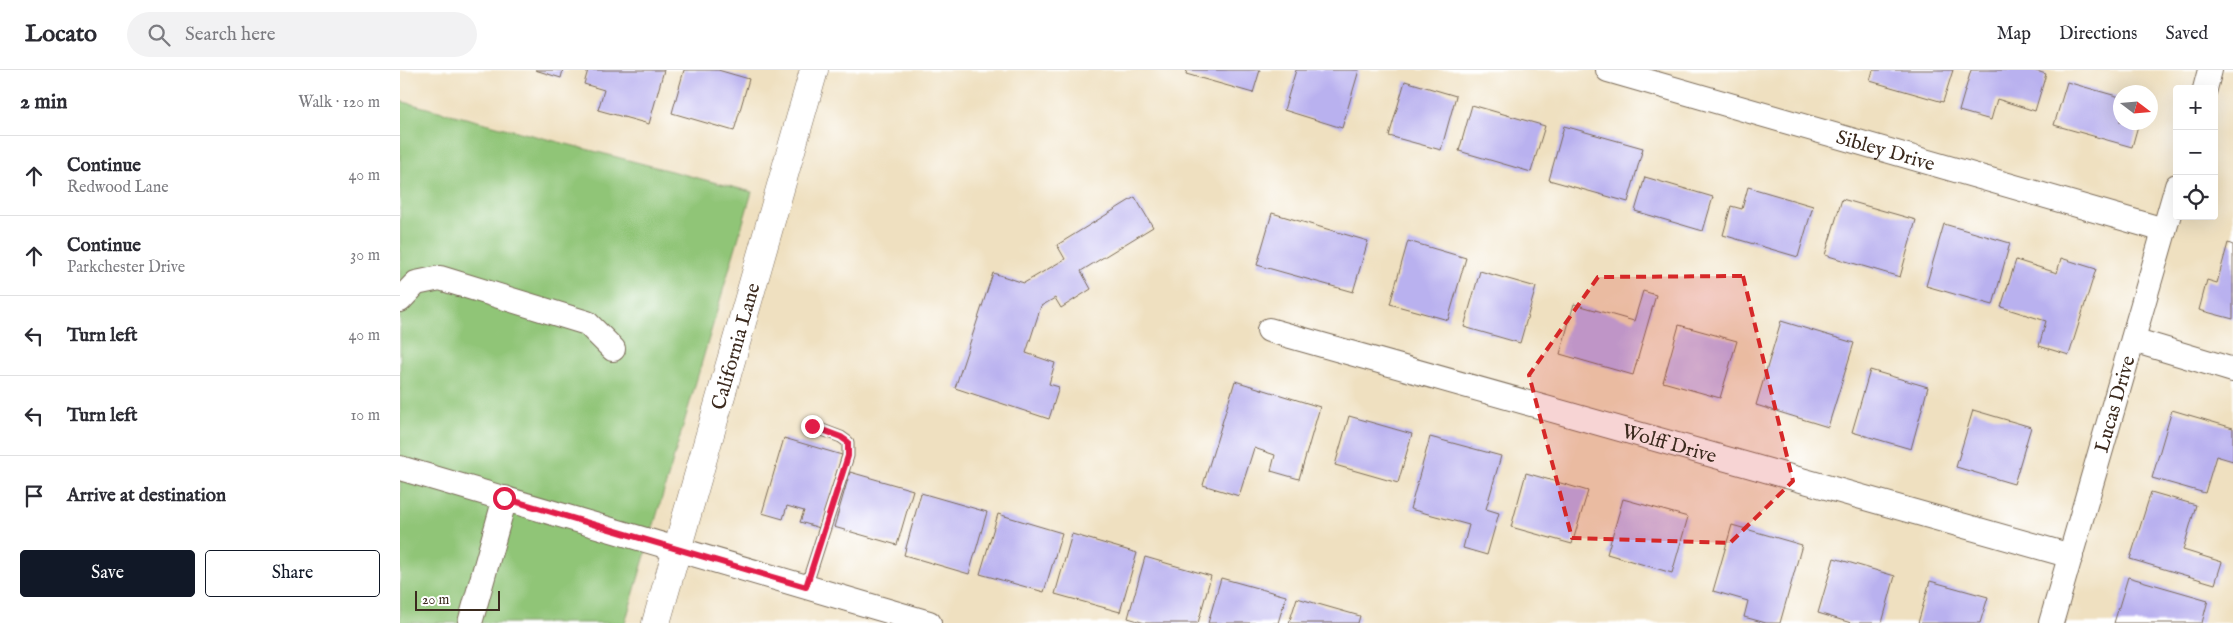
<!DOCTYPE html>
<html lang="en">
<head>
<meta charset="utf-8">
<style>
  body { margin:0; font-family:"IM FELL English",serif; background:#f2f2f3; color:#2b2b33 }
  .controls { position:absolute; right:15px; top:15px; display:grid; overflow:hidden; border-radius:5px; box-shadow:0 5px 20px #0002 }
  .controls button { width:45px; height:45px; display:grid; place-items:center; padding:0; border:0; border-bottom:1px solid #e1e1e2; background:#fff; color:#2b2b33; font:25px sans-serif }
  .compass { position:absolute; left:1713px; top:15px; width:45px; height:45px; border-radius:50%; background:#fff; box-shadow:0 5px 20px #0002; rotate:106deg }
  .scale { position:absolute; left:15px; bottom:12px; width:85px; box-sizing:border-box; padding-left:5px; border:2px solid #3b2a1e; border-top:0; font-size:14px; line-height:18px; white-space:nowrap; color:#3b2a1e; -webkit-text-stroke:4px #fff; paint-order:stroke }
  .stop { position:absolute; width:15px; height:15px; margin:-11px; border:4px solid #e11d48; border-radius:50%; background:#fff }
  .stop.end { background:#e11d48; border-color:#fff; box-shadow:0 1px 5px #0008 }
  .list { margin:0; padding:0; list-style:none }
  h2 { display:flex; justify-content:space-between; align-items:center; height:65px; margin:0; padding:0 20px; font-size:21px }
  h2 small { font-size:16px; font-weight:400; color:#7c7c81 }
  .list li { display:grid; grid-template-columns:32px 1fr auto; gap:15px; align-items:center; box-sizing:border-box; height:80px; padding:0 20px; border-top:1px solid #e1e1e2 }
  .list b { display:block; font-size:19px; white-space:nowrap }
  .list p { margin:0; font-size:16px; white-space:nowrap; color:#7c7c81 }
  .list em { font-size:16px; font-style:normal; color:#7c7c81 }
  .actions { display:flex; gap:10px; padding:15px 20px }
  .actions a { flex:1; padding:11px 0; border:1px solid #111827; border-radius:5px; text-align:center; font-size:18px; color:#111827 }
  .actions .main { background:#111827; color:#fff }
  .icon { flex:none; width:28px; height:28px; fill:none; stroke:currentColor; stroke-width:2; stroke-linecap:round; stroke-linejoin:round }
  .map { position:relative; flex:none; width:1833px; height:553px; overflow:hidden }
  header { display:flex; align-items:center; gap:30px; box-sizing:border-box; height:70px; padding:0 25px; background:#fff; border-bottom:1px solid #e1e1e2 }
  header strong { font-size:24px }
  nav { display:flex; gap:28px; margin-inline-start:auto; font-size:18px }
  .search { width:350px; height:45px; background:#f2f2f3; display:flex; align-items:center; gap:12px; box-sizing:border-box; padding:0 18px; border-radius:28px; color:#7c7c81; font-size:19px }
  main { display:flex }
  aside { flex:1; background:#fff }
  .map>svg:first-child { display:block }
</style>
</head>
<body>
<header>
<strong>Locato</strong>
<div class="search"><svg class="icon" aria-label="search" viewBox="0 0 24 24"><circle cx="10" cy="10" r="6"/><path d="M15 15l6 6"/></svg>Search here</div>
<nav><a>Map</a><a>Directions</a><a>Saved</a></nav>
</header>
<main>
<aside>
<h2>2 min<small>Walk · 120 m</small></h2>
<ul class="list">
<li><svg class="icon" aria-label="ahead" viewBox="0 0 24 24"><path d="M12 20V5M6 11l6-6 6 6"/></svg><div><b>Continue</b><p>Redwood Lane</p></div><em>40 m</em></li>
<li><svg class="icon" aria-label="ahead" viewBox="0 0 24 24"><path d="M12 20V5M6 11l6-6 6 6"/></svg><div><b>Continue</b><p>Parkchester Drive</p></div><em>30 m</em></li>
<li><svg class="icon" aria-label="left" viewBox="0 0 24 24"><path d="M17 20v-9H6M10 6l-5 5 5 5"/></svg><div><b>Turn left</b></div><em>40 m</em></li>
<li><svg class="icon" aria-label="left" viewBox="0 0 24 24"><path d="M17 20v-9H6M10 6l-5 5 5 5"/></svg><div><b>Turn left</b></div><em>10 m</em></li>
<li><svg class="icon" aria-label="arrive" viewBox="0 0 24 24"><path d="M6 21V4h12l-3 4 3 4H6"/></svg><div><b>Arrive at destination</b></div></li>
</ul>
<div class="actions"><a class="main">Save</a><a>Share</a></div>
</aside>
<div class="map">
<svg width="1833" height="553" viewBox="0 0 1833 553">
  <rect width="100%" height="100%" fill="#fff"/>
  <filter id="ink" filterUnits="userSpaceOnUse"><feTurbulence type="fractalNoise" baseFrequency=".02" numOctaves="2"/><feDisplacementMap in="SourceGraphic" scale="10" xChannelSelector="R" yChannelSelector="G"/><feConvolveMatrix kernelMatrix="1 2 1 2 8 2 1 2 1" color-interpolation-filters="sRGB"/></filter>
  <filter id="wash" filterUnits="userSpaceOnUse"><feTurbulence type="fractalNoise" baseFrequency=".0096" numOctaves="4" result="noise"/><feDisplacementMap in="SourceGraphic" scale="20" xChannelSelector="R" yChannelSelector="G"/><feGaussianBlur stdDeviation="1.12" result="paint"/><feColorMatrix in="noise" values="0 0 0 0 0 0 0 0 0 0 0 0 0 0 0 0 0 1.4 0 .05"/><feComposite in="paint" operator="in"/></filter>
  <g filter="url(#wash)">
    <rect width="100%" height="100%" fill="#efe0c0"/>
    <path fill="#90c577" stroke="#66784a" d="M0 31 352 122 225 553H0Z"/>
    <g id="blocks">
      <path fill="#b9b1ef" d="M135 0H163L161 8Z
        M188 0H264L249 54 198 40 204 20 184 14Z
        M284 0H318L349 9 334 61 272 43Z
        M787 0H860L853 23 786 4Z
        M896 0H959L942 58 884 40Z
        M1473 0H1553L1543 32 1470 11Z
        M1571 0H1633L1646 4 1635 41 1597 29 1591 50 1559 41Z
        M1005 11 1056 26 1041 80 989 66Z
        M1667 12 1720 27V52H1739L1732 77 1654 55Z
        M1072 35 1145 56 1131 102 1059 81Z
        M1164 56 1243 78 1228 132 1149 110Z
        M1245 107 1313 127 1303 161 1235 141Z
        M1348 117 1413 136 1398 187 1323 165 1331 136 1342 139Z
        M735 127 753 157 681 201 691 219 661 238 655 228 641 236 626 283 655 293 649 314 659 317 649 349 555 318 593 203 624 213 665 189 657 175Z
        M1442 129 1516 150 1500 207 1425 185Z
        M872 143 968 171 953 222 857 195Z
        M1544 154 1610 173 1593 235 1526 216Z
        M1008 171 1066 188 1048 250 990 234Z
        M1828 173 1833 175V249L1799 240 1807 210 1817 213Z
        M1661 188 1696 199 1669 285 1639 276 1646 251 1601 237 1616 190 1657 203Z
        M1080 201 1136 217 1120 273 1064 257Z
        M1243 221 1256 225 1233 305 1160 284 1174 234 1234 251Z
        M1381 251 1454 273 1428 357 1356 335Z
        M1279 255 1337 271 1320 328 1263 312Z
        M1470 300 1528 317 1511 379 1452 362Z
        M835 311 920 337 899 409 871 401 875 385 854 378 839 426 803 415Z
        M1573 340 1631 357 1614 414 1556 397Z
        M1772 340 1833 358V391L1816 386 1805 423 1752 408Z
        M949 346 1012 364 998 413 935 395Z
        M1030 367 1101 386 1086 439 1099 443 1087 485 1063 478 1069 455 1010 439Z
        M384 368 442 385 420 458 400 452 404 441 387 436 383 449 362 443Z
        M450 402 513 420 497 475 434 457Z
        M1126 403 1188 421 1172 474 1111 457Z
        M1751 422 1796 435 1783 480 1822 492 1815 514 1730 489Z
        M521 423 587 442 569 504 504 485Z
        M1223 429 1288 447 1272 503 1207 484Z
        M598 444 662 463 644 522 580 504Z
        M1332 455 1402 475 1380 553H1366L1344 547 1348 531 1313 521Z
        M672 464 737 483 720 542 655 524Z
        M745 487 811 506 798 553H745L728 548Z
        M1434 488 1495 506 1482 553H1451L1418 543Z
        M1728 507 1808 530 1802 553H1714Z
        M821 508 886 526 878 553H808Z
        M1530 511 1588 527 1580 553H1518Z
        M897 528 960 546 958 553H889Z"/>
    </g>
  </g>
  <g filter="url(#ink)">
    <use href="#blocks" fill-opacity="0" stroke="#7a6a57" stroke-width="1"/>
    <g fill="none" stroke-linecap="round" stroke-linejoin="round">
      <g stroke="#7a6a57" stroke-width="13">
        <path id="lane" d="M406 517 448 386V372L441 367 412 356"/>
      </g>
      <g stroke="#7a6a57" stroke-width="26">
        <g id="street">
          <path id="s1" d="M1208 0 1764 160"/>
          <path d="M1805 19 1810 0"/>
          <path d="M0 230 16 213 40 208 187 253 213 279"/>
          <path id="s2" d="M869 260 1671 486"/>
          <path d="M1733 270 1833 300"/>
          <path d="M0 398 529 553"/>
          <path d="M70 553 105 428"/>
          <path id="s3" d="M1651 553 1777 116"/>
        </g>
      </g>
      <g stroke="#7a6a57" stroke-width="29">
        <g id="secondary">
          <path id="s4" d="M256 553 414 0"/>
        </g>
      </g>
      <use href="#lane" stroke="#fff" stroke-width="11"/>
      <use href="#street" stroke="#fff" stroke-width="24"/>
      <use href="#secondary" stroke="#fff" stroke-width="28"/>
    </g>
  </g>
  <g fill="none" stroke-linecap="round" stroke-linejoin="round" filter="url(#ink)">
    <path stroke="#e11d48" stroke-width="6" d="M104 428 406 517 448 386V372L441 367 412 356"/>
  </g>
  <path fill="#d62828" fill-opacity="0.2" stroke="#d62828" stroke-width="4" stroke-dasharray="10 6" stroke-linejoin="round" d="M1343 206 1393 411 1330 473 1172 468 1129 305 1198 207Z"/>
  <g text-anchor="middle" stroke-width="4" stroke-linejoin="round" paint-order="stroke">
    <g font-size="20" fill="#3b2a1e" stroke="#fff">
      <text dy="7" stroke="none"><textPath href="#s1" startOffset="289">Sibley Drive</textPath></text>
      <text dy="7" stroke="none"><textPath href="#s4" startOffset="288">California Lane</textPath></text>
      <text dy="7" stroke="none"><textPath href="#s3" startOffset="228">Lucas Drive</textPath></text>
      <text dy="7" stroke="none"><textPath href="#s2" startOffset="416">Wolff Drive</textPath></text>
    </g>
  </g>
</svg>
<div class="controls">
<button>+</button>
<button>−</button>
<button><svg class="icon" aria-label="locate" viewBox="0 0 24 24"><circle cx="12" cy="12" r="6"/><path d="M12 2v4M12 18v4M2 12h4M18 12h4"/></svg></button>
</div>
<svg class="compass" viewBox="-18 -18 36 36"><path d="M0-13l5 13h-10z" fill="#e53935"/><path d="M0 13l5-13h-10z" fill="#7c7c81"/></svg>
<div class="scale">20 m</div>
<div class="stop" style="left:104px;top:428px"></div>
<div class="stop end" style="left:412px;top:356px"></div>
</div>
</main>
</body>
</html>
